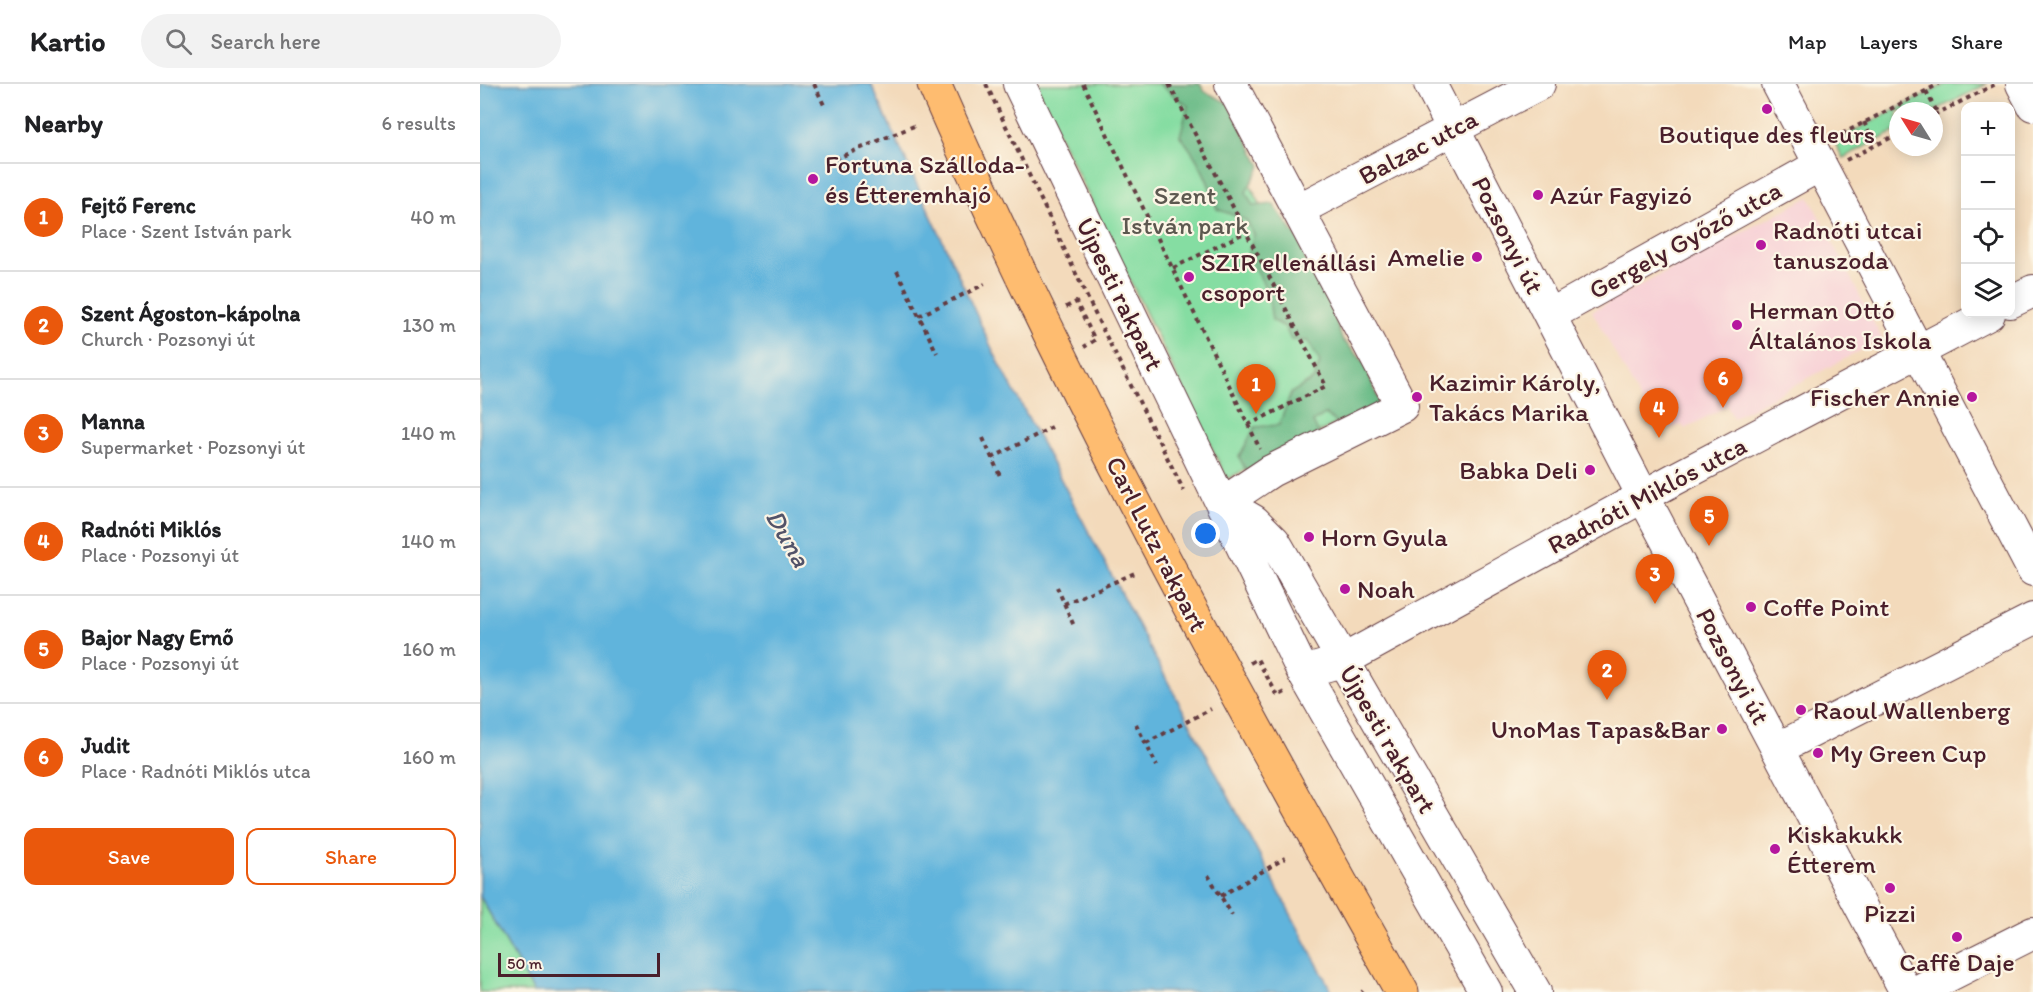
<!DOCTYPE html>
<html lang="en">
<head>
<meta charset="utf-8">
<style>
  body { margin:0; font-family:Itim,sans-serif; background:#f2f2f2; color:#202124 }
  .controls { position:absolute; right:18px; top:18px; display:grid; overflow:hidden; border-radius:12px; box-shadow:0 3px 15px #0003 }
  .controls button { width:54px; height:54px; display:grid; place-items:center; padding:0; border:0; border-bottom:2px solid #e0e0e0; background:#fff; color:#202124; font:30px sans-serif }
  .compass { position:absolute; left:1409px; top:18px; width:54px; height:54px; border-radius:50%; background:#fff; box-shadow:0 3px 15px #0003; rotate:307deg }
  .scale { position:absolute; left:18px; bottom:15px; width:162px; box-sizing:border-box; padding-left:6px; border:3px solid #4a1f2b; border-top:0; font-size:16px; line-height:21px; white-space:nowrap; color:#4a1f2b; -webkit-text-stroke:4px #fcf5e5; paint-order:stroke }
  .you { position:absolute; left:726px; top:450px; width:21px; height:21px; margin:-15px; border:4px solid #fff; border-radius:50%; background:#1a73e8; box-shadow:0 0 0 9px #1a73e833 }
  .badge { display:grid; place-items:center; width:39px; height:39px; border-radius:50%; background:#ea580c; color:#fff; font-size:20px; font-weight:700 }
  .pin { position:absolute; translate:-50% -50px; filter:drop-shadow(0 2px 3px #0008) }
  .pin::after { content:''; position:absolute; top:32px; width:21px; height:18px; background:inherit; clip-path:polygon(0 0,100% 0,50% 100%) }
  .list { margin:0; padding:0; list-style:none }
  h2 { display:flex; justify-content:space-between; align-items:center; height:78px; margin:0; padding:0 24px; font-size:26px }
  h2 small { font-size:20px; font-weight:400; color:#757577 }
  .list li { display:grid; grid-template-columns:39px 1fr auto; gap:18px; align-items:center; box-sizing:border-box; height:108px; padding:0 24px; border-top:2px solid #e0e0e0 }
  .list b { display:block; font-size:22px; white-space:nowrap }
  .list p { margin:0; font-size:20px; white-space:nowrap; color:#757577 }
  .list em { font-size:20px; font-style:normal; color:#757577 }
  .actions { display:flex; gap:12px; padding:18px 24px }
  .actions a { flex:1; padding:14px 0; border:2px solid #ea580c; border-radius:12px; text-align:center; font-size:21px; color:#ea580c }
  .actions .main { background:#ea580c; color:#fff }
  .icon { flex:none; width:33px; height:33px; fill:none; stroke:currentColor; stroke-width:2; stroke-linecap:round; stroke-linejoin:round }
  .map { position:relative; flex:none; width:1553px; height:908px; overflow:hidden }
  header { display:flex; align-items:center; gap:36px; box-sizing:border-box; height:84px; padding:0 30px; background:#fff; border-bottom:2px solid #e0e0e0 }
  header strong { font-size:28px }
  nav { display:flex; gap:33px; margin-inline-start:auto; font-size:21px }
  .search { width:420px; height:54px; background:#f2f2f2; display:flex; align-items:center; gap:15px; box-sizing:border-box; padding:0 21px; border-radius:33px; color:#757577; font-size:22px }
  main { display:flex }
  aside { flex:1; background:#fff }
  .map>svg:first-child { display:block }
</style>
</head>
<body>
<header>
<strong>Kartio</strong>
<div class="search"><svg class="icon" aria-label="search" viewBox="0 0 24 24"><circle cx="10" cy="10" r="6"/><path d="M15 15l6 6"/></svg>Search here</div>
<nav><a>Map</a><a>Layers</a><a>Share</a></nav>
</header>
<main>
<aside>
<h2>Nearby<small>6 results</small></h2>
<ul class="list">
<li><span class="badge">1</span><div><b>Fejtő Ferenc</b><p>Place · Szent István park</p></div><em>40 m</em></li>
<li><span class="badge">2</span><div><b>Szent Ágoston-kápolna</b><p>Church · Pozsonyi út</p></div><em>130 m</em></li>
<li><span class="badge">3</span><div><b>Manna</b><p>Supermarket · Pozsonyi út</p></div><em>140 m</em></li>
<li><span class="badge">4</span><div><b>Radnóti Miklós</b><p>Place · Pozsonyi út</p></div><em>140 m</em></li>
<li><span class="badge">5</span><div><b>Bajor Nagy Ernő</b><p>Place · Pozsonyi út</p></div><em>160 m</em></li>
<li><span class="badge">6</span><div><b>Judit</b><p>Place · Radnóti Miklós utca</p></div><em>160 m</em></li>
</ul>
<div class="actions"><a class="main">Save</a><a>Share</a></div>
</aside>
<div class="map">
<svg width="1553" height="908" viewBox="0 0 1553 908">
  <rect width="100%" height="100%" fill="#fcf5e5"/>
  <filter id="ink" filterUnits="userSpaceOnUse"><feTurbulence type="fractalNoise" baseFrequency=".0167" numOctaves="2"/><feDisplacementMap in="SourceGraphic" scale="12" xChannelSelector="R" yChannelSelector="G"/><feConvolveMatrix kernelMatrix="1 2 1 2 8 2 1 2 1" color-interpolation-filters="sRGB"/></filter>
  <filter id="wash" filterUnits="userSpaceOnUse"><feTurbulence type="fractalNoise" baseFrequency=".008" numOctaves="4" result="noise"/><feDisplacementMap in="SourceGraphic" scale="24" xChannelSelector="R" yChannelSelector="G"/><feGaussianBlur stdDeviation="1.35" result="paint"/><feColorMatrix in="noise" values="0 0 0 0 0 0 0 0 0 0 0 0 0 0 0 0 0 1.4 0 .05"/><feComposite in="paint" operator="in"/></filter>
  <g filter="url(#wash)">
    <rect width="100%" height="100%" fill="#f3dabb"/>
    <path fill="#f7cfd5" d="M1329 113 1402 255 1253 334 1247 322 1205 345 1202 341 1178 347 1112 227Z"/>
    <path fill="#85dda2" stroke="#687e66" stroke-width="1.5" d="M554 0H716L889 323 747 395Z
      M1466 0H1507L1454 27H1418V46L1363 74 1354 57Z
      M0 812 7 825 54 908H0Z"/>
    <path fill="#6cbc88" stroke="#5b6e5a" stroke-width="1.5" d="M679 0H720L724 7 748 19 781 82 766 108 773 122 793 120 822 160 827 183 850 218 862 255 884 278 898 315V325L857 339 845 330 833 338 841 355 768 390 759 373 775 343 799 341 811 309 834 295 840 278 828 257 811 256 805 243 792 236 788 209 768 169 774 151 766 136 737 125C729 98 719 74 700 52L708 22Z"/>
    <path fill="#60b4dc" stroke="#556a84" stroke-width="1.5" d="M0 0H391L514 269 852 908H54L0 812Z"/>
  </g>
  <g filter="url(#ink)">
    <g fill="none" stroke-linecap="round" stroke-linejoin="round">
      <g stroke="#633b41" stroke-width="34">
        <path id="minor" d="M539 0 823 588 1006 908
          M950 0 1163 412 1426 908
          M1298 0 1553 486
          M1542 0 1553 21
          M818 126 1059 0
          M1530 218 1553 207
          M1070 231 1340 81
          M743 419 774 437 794 457 1055 908
          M743 419 791 387 922 322 751 0
          M823 588 862 577 1193 396 1509 230
          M1297 665 1553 535
          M1436 908 1553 849"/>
      </g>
      <g stroke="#633b41" stroke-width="35">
        <path id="major" d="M454 0C590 313 755 611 922 908"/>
      </g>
      <path stroke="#633b41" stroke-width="4" stroke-dasharray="4.5 4.5" stroke-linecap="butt" d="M334 0 345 23
        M506 0 617 234 704 407
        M603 0 780 365
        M689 0 846 302 768 341
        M1446 7 1458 30
        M1454 31 1516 0
        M1384 38 1395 61
        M1354 54 1459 0
        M355 75 434 42
        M1366 76 1418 50
        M693 184 766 148
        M417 187 457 269
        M586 223 596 218 615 256 604 263
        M439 232 505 200
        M503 354 520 392
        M512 374 576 341
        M577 503 594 542
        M584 520 655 489
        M770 579 777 575 798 612 807 607
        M656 640 677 682
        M666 659 731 625
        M728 791 752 831
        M741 812 805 774
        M882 908 883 907"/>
      <use href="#minor" stroke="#fff" stroke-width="32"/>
      <use href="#major" stroke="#febc70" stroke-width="33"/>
    </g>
  </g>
  <g fill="#b5179e" stroke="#fcf5e5" stroke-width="2">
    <circle cx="1287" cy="25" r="6"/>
    <circle cx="333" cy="95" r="6"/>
    <circle cx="1058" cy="111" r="6"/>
    <circle cx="1281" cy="161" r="6"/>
    <circle cx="997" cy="173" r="6"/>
    <circle cx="709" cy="193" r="6"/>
    <circle cx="1257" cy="241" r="6"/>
    <circle cx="937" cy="313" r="6"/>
    <circle cx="1492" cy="313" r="6"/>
    <circle cx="1110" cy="386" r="6"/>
    <circle cx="829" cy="453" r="6"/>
    <circle cx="865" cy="505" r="6"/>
    <circle cx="1271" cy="523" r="6"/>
    <circle cx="1321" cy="626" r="6"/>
    <circle cx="1242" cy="645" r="6"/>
    <circle cx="1338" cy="669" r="6"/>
    <circle cx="1295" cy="765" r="6"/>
    <circle cx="1410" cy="804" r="6"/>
    <circle cx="1477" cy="853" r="6"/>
  </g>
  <g text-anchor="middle" stroke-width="4.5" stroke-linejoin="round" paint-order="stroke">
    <g font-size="26" fill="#4a1f2b" stroke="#fcf5e5" text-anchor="start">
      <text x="1287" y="59" text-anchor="middle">Boutique des fleurs</text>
      <text x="345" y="89">Fortuna Szálloda-<tspan x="345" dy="30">és Étteremhajó</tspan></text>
      <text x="1070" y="120">Azúr Fagyizó</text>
      <text x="1293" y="155">Radnóti utcai<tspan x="1293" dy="30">tanuszoda</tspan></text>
      <text x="985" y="182" text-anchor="end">Amelie</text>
      <text x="721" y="187">SZIR ellenállási<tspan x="721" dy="30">csoport</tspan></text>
      <text x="1269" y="235">Herman Ottó<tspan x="1269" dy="30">Általános Iskola</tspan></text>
      <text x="949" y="307">Kazimir Károly,<tspan x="949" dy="30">Takács Marika</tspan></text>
      <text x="1480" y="322" text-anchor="end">Fischer Annie</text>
      <text x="1098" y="395" text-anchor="end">Babka Deli</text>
      <text x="841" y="462">Horn Gyula</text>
      <text x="877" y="514">Noah</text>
      <text x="1283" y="532">Coffe Point</text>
      <text x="1333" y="635">Raoul Wallenberg</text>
      <text x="1230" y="654" text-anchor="end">UnoMas Tapas&amp;Bar</text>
      <text x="1350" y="678">My Green Cup</text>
      <text x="1307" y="759">Kiskakukk<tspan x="1307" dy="30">Étterem</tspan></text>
      <text x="1410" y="838" text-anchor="middle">Pizzi</text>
      <text x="1477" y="887" text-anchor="middle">Caffè Daje</text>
    </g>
    <g font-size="26" fill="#4a1f2b" stroke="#fcf5e5">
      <text transform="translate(938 63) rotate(-28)" y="9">Balzac utca</text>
      <text transform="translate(1028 151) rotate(63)" y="9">Pozsonyi út</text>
      <text transform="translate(1205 156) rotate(-29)" y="9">Gergely Győző utca</text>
      <text transform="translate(640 210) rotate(64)" y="9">Újpesti rakpart</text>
      <text transform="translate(1167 411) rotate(-28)" y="9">Radnóti Miklós utca</text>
      <text transform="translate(677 460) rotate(63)" y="9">Carl Lutz rakpart</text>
      <text transform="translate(1253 582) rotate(62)" y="9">Pozsonyi út</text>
      <text transform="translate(908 655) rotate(60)" y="9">Újpesti rakpart</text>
    </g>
    <g font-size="26" fill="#5c584f" stroke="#fcf5e5">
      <text x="705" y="120">Szent<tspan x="705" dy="30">István park</tspan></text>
    </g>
    <g font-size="27" font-style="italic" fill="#525369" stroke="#fcf5e5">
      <text transform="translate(308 454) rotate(60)" y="9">Duna</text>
    </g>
  </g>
</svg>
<div class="controls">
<button>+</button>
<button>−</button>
<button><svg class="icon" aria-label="locate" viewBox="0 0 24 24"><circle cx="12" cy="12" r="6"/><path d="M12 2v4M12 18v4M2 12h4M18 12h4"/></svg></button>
<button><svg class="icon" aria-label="layers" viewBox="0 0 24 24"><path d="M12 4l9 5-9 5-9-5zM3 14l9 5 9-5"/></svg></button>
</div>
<svg class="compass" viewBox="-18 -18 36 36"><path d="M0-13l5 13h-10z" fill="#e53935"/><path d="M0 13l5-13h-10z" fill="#757577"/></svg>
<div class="scale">50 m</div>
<div class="you"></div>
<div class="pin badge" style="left:776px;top:330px">1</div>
<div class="pin badge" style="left:1127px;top:616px">2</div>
<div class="pin badge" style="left:1175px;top:520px">3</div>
<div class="pin badge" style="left:1179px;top:354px">4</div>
<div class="pin badge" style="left:1229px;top:462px">5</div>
<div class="pin badge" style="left:1243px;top:324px">6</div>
</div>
</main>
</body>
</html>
